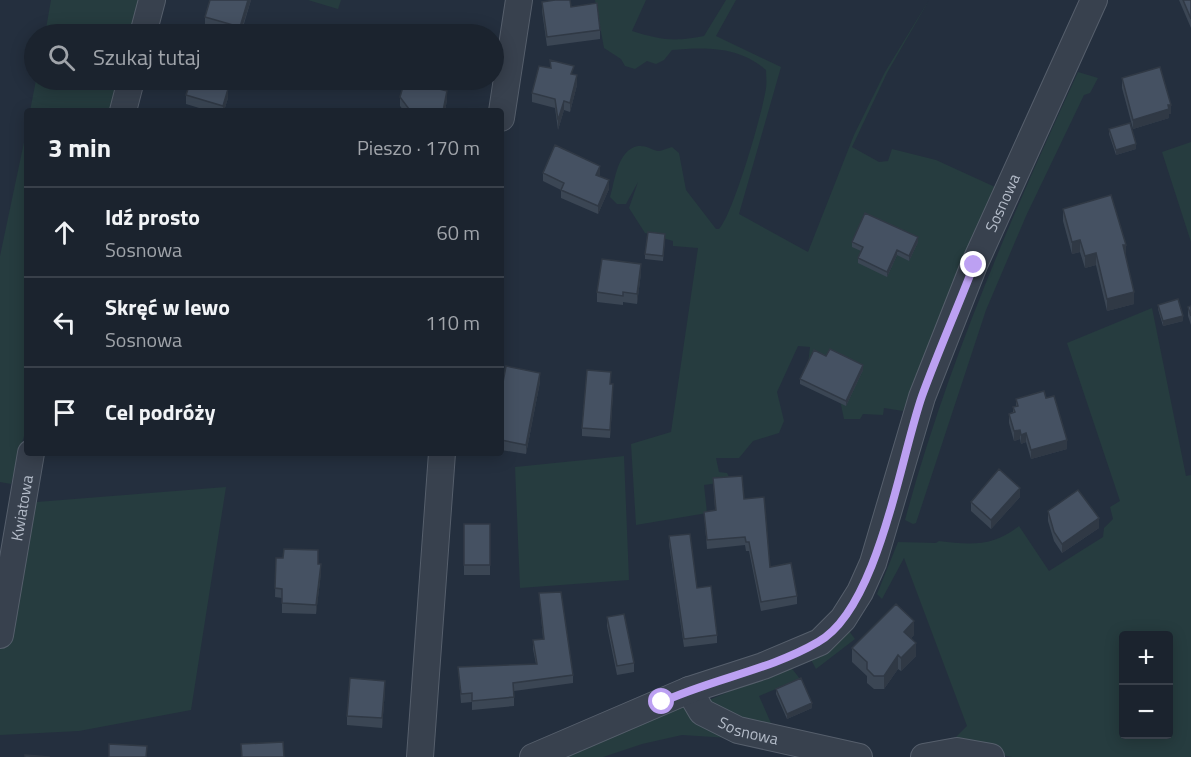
<!DOCTYPE html>
<html lang="pl">
<head>
<meta charset="utf-8">
<style>
  body { margin:0; font-family:"Titillium Web",sans-serif; background:#282f3a; color:#f1f3f6 }
  .controls { position:absolute; right:18px; bottom:18px; display:grid; overflow:hidden; border-radius:6px; box-shadow:0 3px 15px #0003 }
  .controls button { width:54px; height:54px; display:grid; place-items:center; padding:0; border:0; border-bottom:2px solid #39404a; background:#1b232e; color:#f1f3f6; font:30px sans-serif }
  .stop { position:absolute; width:18px; height:18px; margin:-14px; border:4px solid #bca0f2; border-radius:50%; background:#fff }
  .stop.end { background:#bca0f2; border-color:#fff; box-shadow:0 2px 6px #0008 }
  .list { margin:0; padding:0; list-style:none }
  h2 { display:flex; justify-content:space-between; align-items:center; height:78px; margin:0; padding:0 24px; font-size:26px }
  h2 small { font-size:20px; font-weight:400; color:#a0a4aa }
  .list li { display:grid; grid-template-columns:39px 1fr auto; gap:18px; align-items:center; box-sizing:border-box; height:90px; padding:0 24px; border-top:2px solid #39404a }
  .list b { display:block; font-size:22px; white-space:nowrap }
  .list p { margin:0; font-size:20px; white-space:nowrap; color:#a0a4aa }
  .list em { font-size:20px; font-style:normal; color:#a0a4aa }
  .icon { flex:none; width:33px; height:33px; fill:none; stroke:currentColor; stroke-width:2; stroke-linecap:round; stroke-linejoin:round }
  .map { position:relative; flex:none; width:1191px; height:757px; overflow:hidden }
  .search { position:absolute; background:#1b232e; box-shadow:0 3px 15px #0003; left:24px; top:24px; width:480px; height:66px; display:flex; align-items:center; gap:15px; box-sizing:border-box; padding:0 21px; border-radius:33px; color:#a0a4aa; font-size:22px }
  .panel { position:absolute; background:#1b232e; box-shadow:0 3px 15px #0003; left:24px; top:108px; width:480px; height:348px; border-radius:6px }
  .map>svg:first-child { display:block }
</style>
</head>
<body>
<div class="map">
<svg width="1191" height="757" viewBox="0 0 1191 757">
  <rect width="100%" height="100%" fill="#242f3e"/>
  <path fill="#263c3f" fill-rule="evenodd" d="M51 0H140L133 34H45Z
    M308 0H341L338 9Z
    M595 0H646L632 31C661 40 674 42 704 36L726 0H736L716 36 781 67 739 214 808 252 854 135 885 72 929 0 887 73 852 147 879 162 888 161 892 149 936 160 995 187 951 288 903 411 884 408 883 415 863 414 860 419H844L835 376 808 364 810 347 798 346 777 392 784 421 779 433 753 441 739 458H716L719 472 727 473 731 481 704 485 707 513 636 525 631 444 671 432 698 248 673 246V241L645 233 629 208 638 182 626 204H617L610 197C615 181 617 150 638 146 648 145 652 151 660 151L672 147 679 153 686 190 716 229H719C733 215 763 111 766 88 767 82 766 76 766 70 739 46 705 47 672 50L664 60 656 64 647 61 635 69 625 66 621 59 604 48Z
    M1078 72 1098 78 1090 93 1084 95 1026 216 986 310 916 523 913 524 905 520C947 365 1011 217 1078 72Z
    M36 80H122L114 111H30Z
    M27 128V425L11 484 0 482V256Z
    M1191 142V242L1162 152Z
    M1152 308 1186 476 1191 475V757H1012L949 744 967 726 904 558 882 599 877 594 898 542 936 543 939 541C970 545 993 547 1019 526L1049 571 1103 537 1104 528 1113 519 1110 507 1120 501 1067 343ZM1124 636H1168V734H1124Z
    M624 456 629 580 520 588 515 467Z
    M226 487 191 710 79 731 0 735V643L24 503Z
    M849 631 855 639 816 669 810 658Z
    M790 666 800 679 759 696 774 730 762 728 704 702Z
    M681 707 730 729 729 738 682 735 642 744 603 757H551Z"/>
  <g fill="none" stroke-linecap="round" stroke-linejoin="round">
    <g stroke="#565f6c" stroke-width="28">
      <g id="minor">
        <path d="M143 34 152 0"/>
        <path d="M123 111 131 80"/>
        <path d="M501 118 519 0"/>
        <path id="s1" d="M0 635 31 453"/>
        <path id="s2" d="M689 690 702 712 738 730 859 757"/>
        <path d="M420 757 442 453"/>
        <path id="s3" d="M533 757 689 690 763 666 820 642 843 619 860 592 873 563 922 397 974 265 1094 0"/>
        <path d="M924 757 957 751 991 757"/>
      </g>
    </g>
    <use href="#minor" stroke="#38414e" stroke-width="26"/>
  </g>
  <path fill="#3b4654" d="M210 0H251L241 34H234L205 26V17Z
    M1179 0H1191V28Z
    M542 2 571 7 600 30V39L547 46 542 11Z
    M550 60 577 85 570 112 564 110 558 130 555 108 532 102V93L550 68Z
    M1122 78 1171 114H1169V118L1133 129 1122 88Z
    M371 80H386V82Z
    M442 80 441 90 447 100 445 111H404L400 106V97Z
    M223 87 228 98 224 111H209L186 104V95Z
    M1109 129 1136 149 1116 155 1109 134Z
    M543 173 600 175 599 176 609 189 598 214 561 198V190L543 181Z
    M1063 209 1125 257 1134 304 1107 311 1096 265 1085 268 1080 252 1072 254 1063 221Z
    M665 239 663 261 645 259V254Z
    M852 242H918L909 261 897 255 887 277 858 263V258L861 251 852 247Z
    M641 273 637 304 623 302V305L597 302V292Z
    M1158 305 1183 321 1163 326 1158 309Z
    M1191 306V325L1188 316V307Z
    M826 356 863 370 846 406 800 384V379Z
    M540 382 526 454 501 450V393Z
    M611 384 613 392 610 438 582 436V428Z
    M1046 398 1067 449 1031 459 1026 442 1021 444 1020 439 1014 441 1009 423V414L1013 412V407L1016 406V399Z
    M713 478 744 499 770 567 797 596V604L761 611 749 551H746L745 545 707 549 704 512 715 510Z
    M1020 497 991 529 971 511V502Z
    M1048 511 1099 528 1062 553 1054 541 1048 521Z
    M464 524H490V575H464Z
    M669 536 697 588 717 635V643L684 647 669 544Z
    M276 558 318 564 321 573 316 614 282 613V598L275 597Z
    M539 593 573 675V683L514 691V706L472 710V702L461 703 458 667 536 664 533 649V640L543 639Z
    M607 617 634 663V672L617 675 607 626Z
    M914 635 911 638 916 656 901 671 898 669 884 689H874L867 683V676L852 662V648Z
    M776 689 812 708 787 719 776 694Z
    M385 690 382 728 347 725V716Z"/>
  <path fill="#303945" d="M248 0H251L240 34V27Z
    M577 75V85L570 112V103Z
    M223 80H225L221 96V86Z
    M228 89V98L224 111H223V106Z
    M447 91V100L445 111H443Z
    M564 101V110L558 130V120Z
    M1168 105H1171V114H1169V118L1133 129V120Z
    M1136 144V149L1116 155V150Z
    M600 166V175L596 183V175Z
    M609 180V189L598 214V206Z
    M918 237V242L909 261V256Z
    M1080 240V252L1072 254V242Z
    M1123 245H1126V257Z
    M897 250V255L887 277V272Z
    M1096 253V265L1085 268V256Z
    M641 264V273L637 304V294Z
    M1134 292V304L1107 311V299Z
    M1183 316V321L1163 326V321Z
    M863 365V370L846 406V401Z
    M540 373V382L526 454V445Z
    M613 384V392L610 438V430Z
    M1020 430V439L1014 441V431Z
    M1026 433V442L1021 444V435Z
    M1067 440V449L1031 459V450Z
    M1020 488V497L991 529V520Z
    M1099 518V528L1062 553V544Z
    M321 564V573L316 614V605Z
    M914 621V635L904 645V632Z
    M916 643V656L901 671V658Z
    M898 655V669L884 689V676Z
    M385 681V690L382 728V718Z
    M812 703V708L787 719V714Z"/>
  <path fill="#455162" stroke="#303945" stroke-width="1.5" d="M210 0H248L240 27 205 17Z
    M555 0H570L571 7 597 3 600 30 547 37 542 2Z
    M1183 0H1191V19Z
    M341 31 363 34H341Z
    M550 60 574 66 571 74 577 75 570 103 564 101 558 120 555 99 532 93 539 66 551 68Z
    M1160 67 1171 105H1168L1169 109 1133 120 1122 78Z
    M191 80H223L221 86 228 89 223 106 186 95Z
    M405 80H441L439 89 447 91 443 111H409V109L400 97Z
    M1130 123 1136 144 1116 150 1109 129Z
    M555 145 600 166 596 175 609 180 598 206 561 190 564 183 543 173Z
    M1111 195 1126 245H1123L1134 292 1107 299 1096 253 1085 256 1080 240 1072 242 1063 209Z
    M865 213 918 237 909 256 897 250 887 272 858 258 863 247 852 242Z
    M648 232 665 234 663 256 645 254Z
    M602 259 641 264 637 294 623 292V296L597 292Z
    M1178 299 1183 316 1163 321 1158 305Z
    M1191 306V316L1188 307Z
    M830 349 863 365 846 401 800 379 814 350 826 356Z
    M506 366 540 373 526 445 501 440V393Z
    M587 370 611 372 610 384H613L610 430 582 428Z
    M1044 391 1046 398 1054 396 1067 440 1031 450 1026 433 1021 435 1020 430 1014 431 1009 414 1015 412 1013 407 1018 406 1016 399Z
    M999 469 1020 488 991 520 971 502Z
    M742 476 744 499 764 497 770 567 791 563 797 596 761 602 749 542H746L745 537 707 540 704 512 716 510 713 478Z
    M1078 490 1099 518 1062 544 1054 532 1048 511Z
    M464 524H490V565H464Z
    M690 534 697 588 711 586 717 635 684 639 669 536Z
    M284 549 318 550V564H321L316 605 282 603V589L275 588 276 558H283Z
    M561 592 573 675 513 683 514 697 472 701V693L461 694 458 667 537 664 533 640 544 639 539 593Z
    M896 604 914 621 904 632 916 643 901 658 898 655 884 676H874L867 669V662L852 648Z
    M624 614 634 663 617 666 607 617Z
    M350 678 385 681 382 718 347 716Z
    M801 678 812 703 787 714 776 689Z
    M283 742 284 757H242L241 744Z
    M109 744 147 746 146 757H109Z
    M25 755 50 757H25Z"/>
  <g fill="none" stroke-linecap="round" stroke-linejoin="round">
    <path stroke="#bca0f2" stroke-width="8" d="M662 702C712 679 770 670 818 642 878 609 900 459 922 396 938 352 957 309 974 265"/>
  </g>
  <g text-anchor="middle" stroke-width="5" stroke-linejoin="round" paint-order="stroke">
    <g font-size="16" fill="#b4bcc9" stroke="#1d2633">
      <text dy="6" stroke="none"><textPath href="#s3" startOffset="789">Sosnowa</textPath></text>
      <text dy="6" stroke="none"><textPath href="#s1" startOffset="129">Kwiatowa</textPath></text>
      <text dy="6" stroke="none"><textPath href="#s2" startOffset="76">Sosnowa</textPath></text>
    </g>
  </g>
</svg>
<div class="controls">
<button>+</button>
<button>−</button>
</div>
<div class="stop" style="left:662px;top:702px"></div>
<div class="stop end" style="left:974px;top:265px"></div>
<div class="search"><svg class="icon" aria-label="search" viewBox="0 0 24 24"><circle cx="10" cy="10" r="6"/><path d="M15 15l6 6"/></svg>Szukaj tutaj</div>
<section class="panel">
<h2>3 min<small>Pieszo · 170 m</small></h2>
<ul class="list">
<li><svg class="icon" aria-label="ahead" viewBox="0 0 24 24"><path d="M12 20V5M6 11l6-6 6 6"/></svg><div><b>Idź prosto</b><p>Sosnowa</p></div><em>60 m</em></li>
<li><svg class="icon" aria-label="left" viewBox="0 0 24 24"><path d="M17 20v-9H6M10 6l-5 5 5 5"/></svg><div><b>Skręć w lewo</b><p>Sosnowa</p></div><em>110 m</em></li>
<li><svg class="icon" aria-label="arrive" viewBox="0 0 24 24"><path d="M6 21V4h12l-3 4 3 4H6"/></svg><div><b>Cel podróży</b></div></li>
</ul>
</section>
</div>
</body>
</html>
